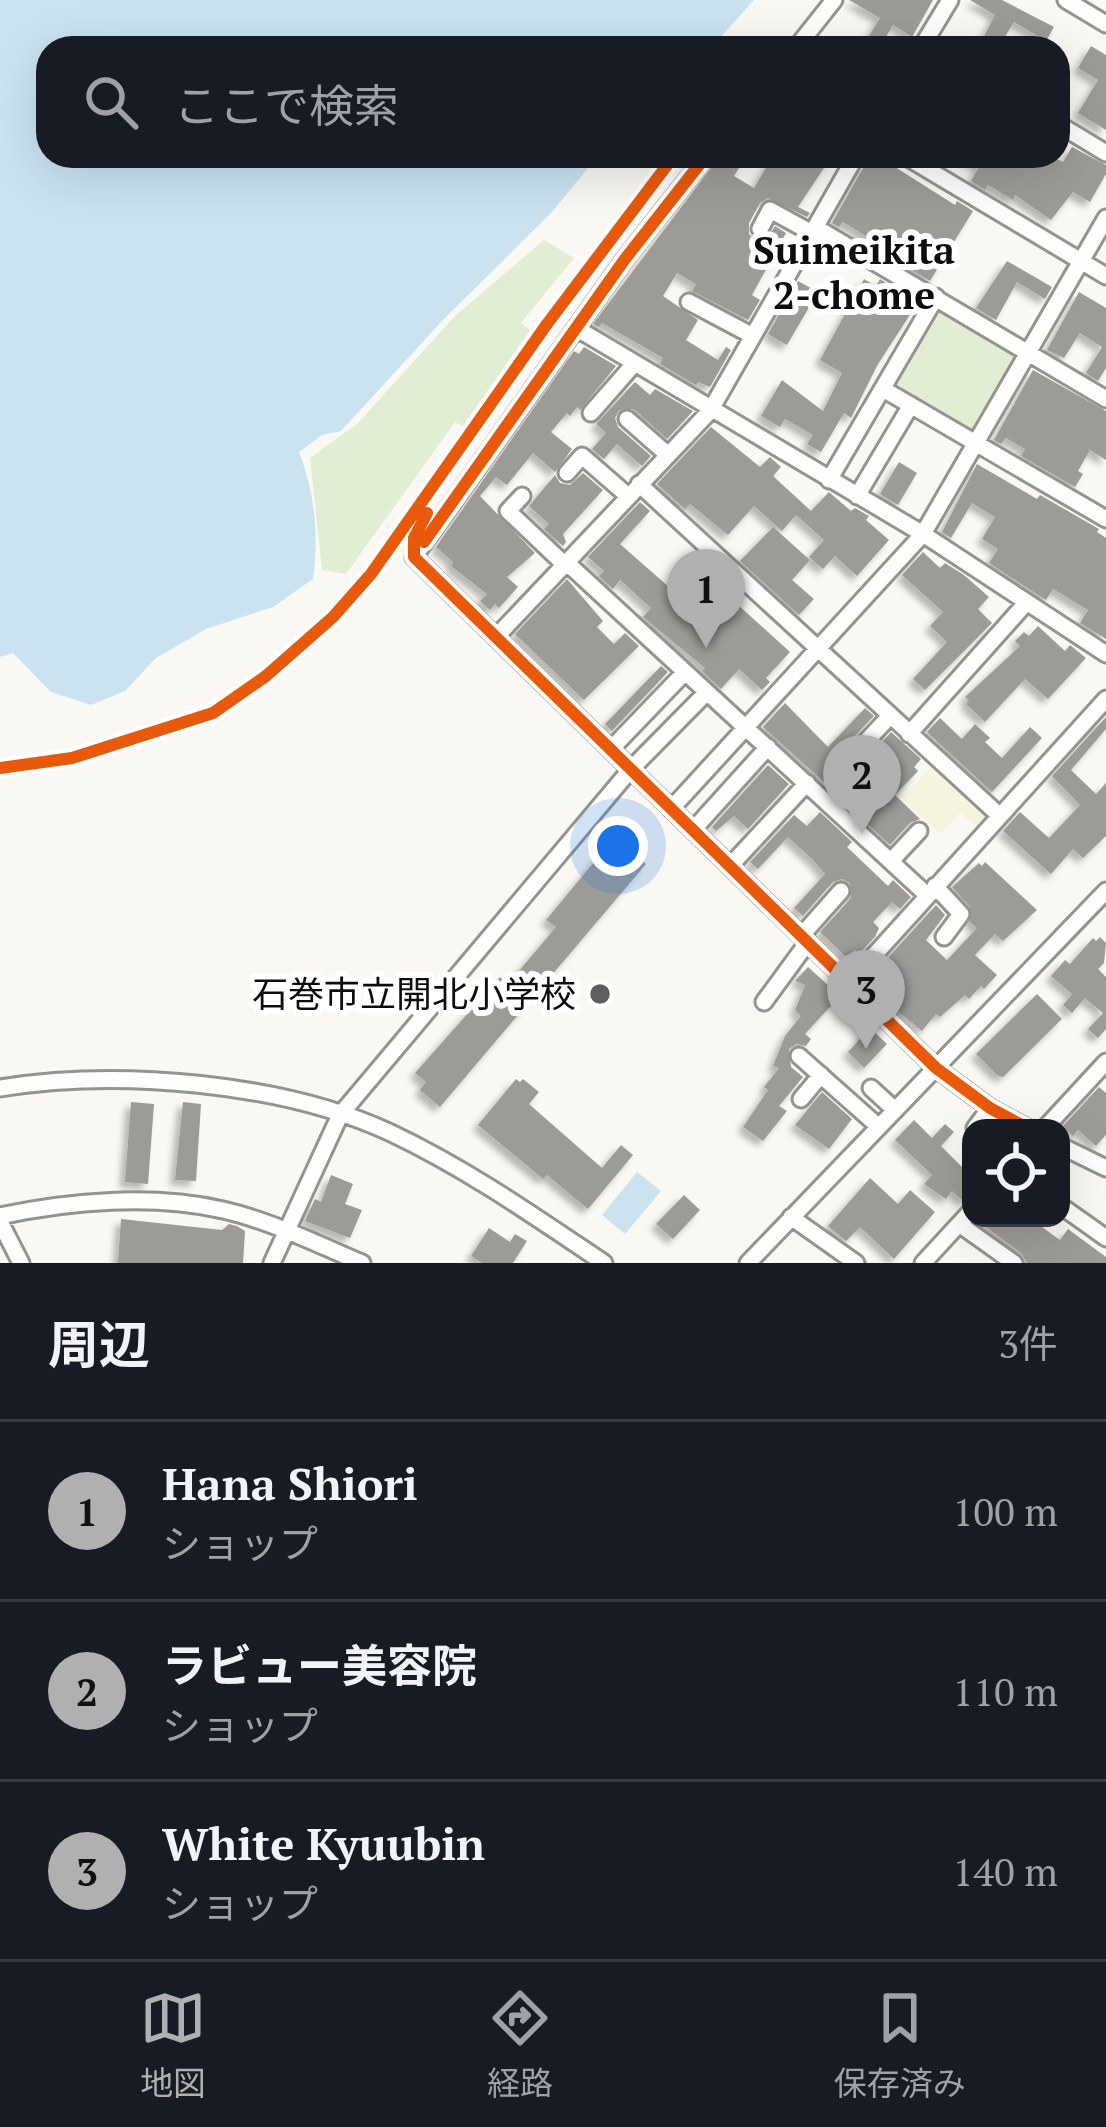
<!DOCTYPE html>
<html lang="ja">
<head>
<meta charset="utf-8">
<style>
  body { margin:0; font-family:"PT Serif","Noto Sans JP",serif; background:#20242c; color:#f1f3f6 }
  .controls { position:absolute; right:36px; bottom:36px; display:grid; overflow:hidden; border-radius:24px; box-shadow:0 12px 48px #0002 }
  .controls button { width:108px; height:108px; display:grid; place-items:center; padding:0; border:0; border-bottom:3px solid #363941; background:#171b24; color:#f1f3f6; font:60px sans-serif }
  .you { position:absolute; left:618px; top:846px; width:42px; height:42px; margin:-30px; border:9px solid #fff; border-radius:50%; background:#1a73e8; box-shadow:0 0 0 18px #1a73e833 }
  .badge { display:grid; place-items:center; width:78px; height:78px; border-radius:50%; background:#b0b0b1; color:#111; font-size:39px; font-weight:700 }
  .pin { position:absolute; translate:-50% -99px; filter:drop-shadow(0 3px 6px #0008) }
  .pin::after { content:''; position:absolute; top:63px; width:42px; height:36px; background:inherit; clip-path:polygon(0 0,100% 0,50% 100%) }
  .list { margin:0; padding:0; list-style:none }
  h2 { display:flex; justify-content:space-between; align-items:center; height:156px; margin:0; padding:0 48px; font-size:51px }
  h2 small { font-size:39px; font-weight:400; color:#9ea1a6 }
  .list li { display:grid; grid-template-columns:78px 1fr auto; gap:36px; align-items:center; box-sizing:border-box; height:180px; padding:0 48px; border-top:3px solid #363941 }
  .list b { display:block; font-size:45px; white-space:nowrap }
  .list p { margin:0; font-size:39px; white-space:nowrap; color:#9ea1a6 }
  .list em { font-size:39px; font-style:normal; color:#9ea1a6 }
  .icon { flex:none; width:66px; height:66px; fill:none; stroke:currentColor; stroke-width:2; stroke-linecap:round; stroke-linejoin:round }
  .map { position:relative; flex:none; width:1106px; height:1263px; overflow:hidden }
  .search { position:absolute; background:#171b24; box-shadow:0 12px 48px #0002; left:36px; right:36px; top:36px; height:132px; display:flex; align-items:center; gap:30px; box-sizing:border-box; padding:0 42px; border-radius:36px; color:#9ea1a6; font-size:45px }
  .sheet { height:696px; background:#171b24 }
  nav { display:flex; justify-content:space-around; align-items:center; box-sizing:border-box; height:168px; border-top:3px solid #363941; background:#171b24; font-size:33px; color:#9ea1a6 }
  nav a { display:grid; justify-items:center; gap:6px }
  nav .on { color:#b0b0b1 }
  .map>svg:first-child { display:block }
</style>
</head>
<body>
<div class="map">
<svg width="1106" height="1263" viewBox="0 0 1106 1263">
  <defs>
    <filter id="shadow"><feDropShadow dx="-5.5" dy="5.5" stdDeviation="3" flood-color="#0004"/></filter>
  </defs>
  <rect width="100%" height="100%" fill="#faf8f2"/>
  <path fill="#f5f4df" d="M932 766 985 814 986 819 978 828 960 813 940 834 902 799Z"/>
  <path fill="#e2eed4" d="M544 240 574 258 521 323 537 335 467 429 455 422 346 574 322 570 310 458 358 423 455 316Z
    M936 303 1010 346 1017 356 973 428 965 430 891 388Z"/>
  <path fill="#cbe2f1" d="M0 0H754L711 48H48V156H598L551 213 442 321 341 431 322 435 299 452C315 494 319 535 313 579L273 607 206 629 156 658 125 691 91 705 51 692 13 653 0 657Z
    M637 1172 661 1191 625 1234 602 1215Z"/>
  <path fill="#9d9b97" filter="url(#shadow)" d="M849 0H933L912 37 893 25 882 44 869 36 880 18Z
    M970 0H1002L1054 27 1046 41 1014 22 998 48H978L995 15Z
    M1091 46 1106 55V130L1078 113 1098 80 1078 68Z
    M1072 147 1106 165V174L1090 202 1073 192 1051 220 1015 195 1013 200 988 185 985 190 971 181 979 167 961 156H1052L1063 162Z
    M720 156 744 160 734 176 754 188 773 156H832L798 207 810 213 807 217 768 198 760 203 749 223V234L756 240 767 238 775 226 786 233 752 295 760 300 748 320 692 291 696 284 677 273 663 296 698 320 686 340 718 360 726 347 731 350 710 387 698 382 696 385 660 364 663 358 602 323 599 327 593 324Z
    M884 160 955 205 957 201 973 211 930 281 869 244 872 240 843 222 839 227 832 223 867 161 879 168Z
    M1007 261 1052 287 1045 299 1017 282 996 320 976 308Z
    M864 279 876 286 880 279 891 286 888 291 915 307 878 364 851 418 844 413 821 452 807 444 813 435 785 419 780 427 761 416 782 380 823 411 842 373 820 360Z
    M798 281 818 292 787 345 768 334Z
    M1079 292 1106 308V368L1098 381 1086 373 1102 347 1080 333 1064 358 1047 350Z
    M584 347 616 366 580 410 577 407 570 416 567 413 551 432 572 449 555 472 533 453 507 485 496 477 480 496 535 553 507 577 518 587 499 608 495 604 490 610 480 601 487 594 451 566 453 562 436 547 574 351 579 354Z
    M1033 370 1106 411V460L1090 450 1078 471 1083 474 1075 487 1021 456 1025 449 1006 438 1001 444 994 440Z
    M635 382 650 395 655 389 693 411 667 439 634 409 619 410 615 418 618 427 651 456 642 466 617 444 604 459 592 449 606 433 596 424Z
    M711 427 760 467 770 457 781 467 773 476 811 511 829 492 851 511 855 508 869 516 866 520 889 540 857 576 835 556 823 569 809 557 824 540 796 515 782 531 754 506 728 535 690 504 685 509 657 484Z
    M899 462 917 473 898 505 880 494Z
    M977 464 1037 499 1040 495 1099 529 1097 532 1106 538V639L1080 623 1088 610 1053 589 1046 600 989 563 998 549 982 539 995 517 972 503 951 538 942 532Z
    M583 473 603 490 563 534 566 542 563 546 544 529 549 524 529 506 555 475 560 483 570 485Z
    M640 502 650 511 620 544 669 587 700 556 712 567 705 575 790 652 766 678 770 682 762 690 739 669 721 689 702 671 705 668 643 617 651 608 620 580 613 589 599 576 604 571 588 557Z
    M773 527 810 560 792 580 814 599 799 615 740 561Z
    M923 552 940 568 945 563 964 575 989 597 978 609 992 623 925 690 913 679 947 642 930 626 943 612 902 575Z
    M567 579 603 621 597 627 614 644 625 633 639 646 584 700 515 634Z
    M1038 626 1065 651 1070 645 1086 658 1048 699 1025 679 985 722 966 704 969 701 965 697 1020 646 1015 641 1024 632 1029 636Z
    M661 666 668 672 612 731 605 724Z
    M785 703 828 747 865 708 874 716 836 756 833 766 837 773 824 782 763 727Z
    M1106 717V729L1071 770 1096 794 1106 783V836L1083 858 1073 849 1051 874 1003 831 1020 812 1049 838 1080 805 1052 776Z
    M940 718 962 739 975 724 990 738 985 742 1002 758 1030 727 1042 738 992 792 927 732Z
    M891 732 921 759 914 767 918 771 895 795 920 819 910 823 890 845 856 813 883 783 863 763Z
    M768 765 789 784 748 829 734 816 716 831 712 827Z
    M820 812 852 842 847 847 888 886 893 880 911 897 900 909 892 902 873 922 879 928 875 937 859 954 855 950 847 958 820 932 851 898 850 883 842 879 833 882 803 916 794 908 825 874 812 859 788 837 758 869 750 862 794 815 807 826Z
    M614 838 646 864 440 1107 420 1090 426 1082 415 1073 500 977 508 984 556 927 546 920Z
    M985 862 1037 910 1003 941 995 934 975 955 997 975 984 989 981 986 969 999 965 995 940 1017 936 1014 922 1031 882 998 890 990 873 974 936 905 945 915 926 940 947 960 977 928 970 922V907L952 887 979 863 982 866Z
    M1100 937 1106 943 1104 963 1098 969 1106 977V1029L1098 1038 1088 1029 1103 1013 1085 998 1072 1013 1063 1005 1072 994 1051 976 1065 960 1070 964 1093 938 1096 941Z
    M808 967 840 996 805 1034 811 1039 806 1046 796 1044 789 1049 791 1067 803 1077 779 1106 787 1111 763 1141 743 1127 768 1090 764 1087 779 1068 773 1066 785 1036 801 1016 795 1010 805 985 795 981Z
    M1037 994 1062 1019 1003 1077 997 1075 976 1054Z
    M870 1028 887 1044 864 1068 848 1052Z
    M516 1079 520 1082 523 1079 539 1092 529 1104 602 1168 621 1145 633 1155 588 1209 547 1175 543 1179 478 1125Z
    M1099 1087 1106 1093V1135L1096 1146 1078 1130 1073 1136 1063 1126Z
    M822 1092 852 1119 829 1149 795 1125Z
    M131 1102 154 1104 148 1184 125 1182Z
    M183 1102 201 1104 196 1181 175 1180Z
    M914 1120 932 1138 945 1124 954 1132 941 1146 971 1176V1195L967 1200 964 1202 952 1191 946 1199 924 1184 932 1175 895 1140Z
    M331 1175 353 1184 345 1204 362 1210 350 1238 305 1221 315 1199 321 1202Z
    M870 1178 898 1204 910 1190 935 1212 894 1259 860 1227 846 1241 828 1226Z
    M684 1195 700 1210 673 1239 656 1224Z
    M981 1218H1014L1021 1222 1024 1218H1048L1042 1227 1060 1240 1068 1229 1106 1257V1263H1027L1021 1253 978 1221Z
    M121 1219 222 1230 229 1224 237 1226 245 1231 243 1263H118Z
    M489 1228 510 1242 515 1234 527 1241 513 1263H482L471 1256Z"/>
  <g fill="none" stroke-linecap="round" stroke-linejoin="round">
    <g stroke="#949390" stroke-width="21">
      <path id="minor" d="M1066 0 1106 24
        M796 48 834 0
        M921 48 950 0
        M1058 124 1106 153
        M706 156 625 259 414 557 936 1068 990 1108 1027 1128
        M905 156 1106 276
        M815 227 1106 399
        M760 229 770 210 812 233
        M689 302 753 336
        M576 328 923 534 1106 654
        M883 389 1106 519
        M591 413 634 364
        M627 419 668 455
        M567 473 582 456 628 496
        M829 480 936 297
        M639 484 1000 816
        M522 496 508 511 564 564
        M857 496 911 405
        M566 562 927 895
        M497 636 710 411 856 156
        M909 734 1027 602
        M611 749 685 672
        M845 764 890 716
        M671 809 923 534 1106 218
        M693 830 768 747
        M891 861 919 831
        M730 866 807 783
        M935 886 961 914 944 937
        M801 936 841 891
        M849 983 1106 699
        M764 1002 808 942
        M799 1056 879 1127
        M0 1088C118 1069 281 1082 391 1133 467 1169 534 1216 604 1263
        M871 1088 895 1110
        M801 1099 821 1075
        M975 1128 990 1108
        M1045 1128 1106 1062
        M1061 1146 1106 1168
        M1061 1206 1106 1238
        M0 1216C70 1201 152 1194 223 1210 271 1221 317 1244 362 1263
        M791 1217 856 1263
        M0 1222 21 1263
        M959 1224 1014 1263
        M272 1263 340 1115 631 769 707 692
        M748 1263 1106 891
        M923 1263 971 1211"/>
    </g>
    <path stroke="#b8b7b6" stroke-width="3" stroke-dasharray="12 6" stroke-linecap="butt" d="M391 542 402 549"/>
    <use href="#minor" stroke="#fefefd" stroke-width="15"/>
    <g stroke="#fff" stroke-width="20">
      <path id="cycleway" d="M427 513 414 538V557L936 1068 990 1108 1027 1128
        M424 542 625 259 706 156
        M0 768 72 758 213 713 266 676 333 617 371 574 547 324 674 156"/>
    </g>
    <use href="#cycleway" stroke="#e8590c" stroke-width="12"/>
  </g>
  <circle fill="#605f5d" stroke="#fff" stroke-width="4.5" cx="600" cy="994" r="12"/>
  <g text-anchor="middle" stroke-width="12" stroke-linejoin="round" paint-order="stroke">
    <g font-size="36" fill="#0d0d0d" stroke="#fff" text-anchor="end">
      <text x="576" y="1007">石巻市立開北小学校</text>
    </g>
    <g font-size="39" font-weight="bold" fill="#0d0d0d" stroke="#fff">
      <text x="854" y="264">Suimeikita<tspan x="854" dy="45">2-chome</tspan></text>
    </g>
  </g>
</svg>
<div class="controls">
<button><svg class="icon" aria-label="locate" viewBox="0 0 24 24"><circle cx="12" cy="12" r="6"/><path d="M12 2v4M12 18v4M2 12h4M18 12h4"/></svg></button>
</div>
<div class="you"></div>
<div class="pin badge" style="left:706px;top:648px">1</div>
<div class="pin badge" style="left:862px;top:834px">2</div>
<div class="pin badge" style="left:866px;top:1049px">3</div>
<div class="search"><svg class="icon" aria-label="search" viewBox="0 0 24 24"><circle cx="10" cy="10" r="6"/><path d="M15 15l6 6"/></svg>ここで検索</div>
</div>
<section class="sheet">
<h2>周辺<small>3件</small></h2>
<ul class="list">
<li><span class="badge">1</span><div><b>Hana Shiori</b><p>ショップ</p></div><em>100 m</em></li>
<li><span class="badge">2</span><div><b>ラビュー美容院</b><p>ショップ</p></div><em>110 m</em></li>
<li><span class="badge">3</span><div><b>White Kyuubin</b><p>ショップ</p></div><em>140 m</em></li>
</ul>
</section>
<nav>
<a class="on"><svg class="icon" aria-label="map" viewBox="0 0 24 24"><path d="M3 6l6-2 6 2 6-2v14l-6 2-6-2-6 2zM9 4v14M15 6v14"/></svg>地図</a>
<a><svg class="icon" aria-label="directions" viewBox="0 0 24 24"><path d="M12 3l9 9-9 9-9-9zM9 14v-3h6M13 9l2 2-2 2"/></svg>経路</a>
<a><svg class="icon" aria-label="saved" viewBox="0 0 24 24"><path d="M7 4h10v16l-5-4-5 4z"/></svg>保存済み</a>
</nav>
</body>
</html>
